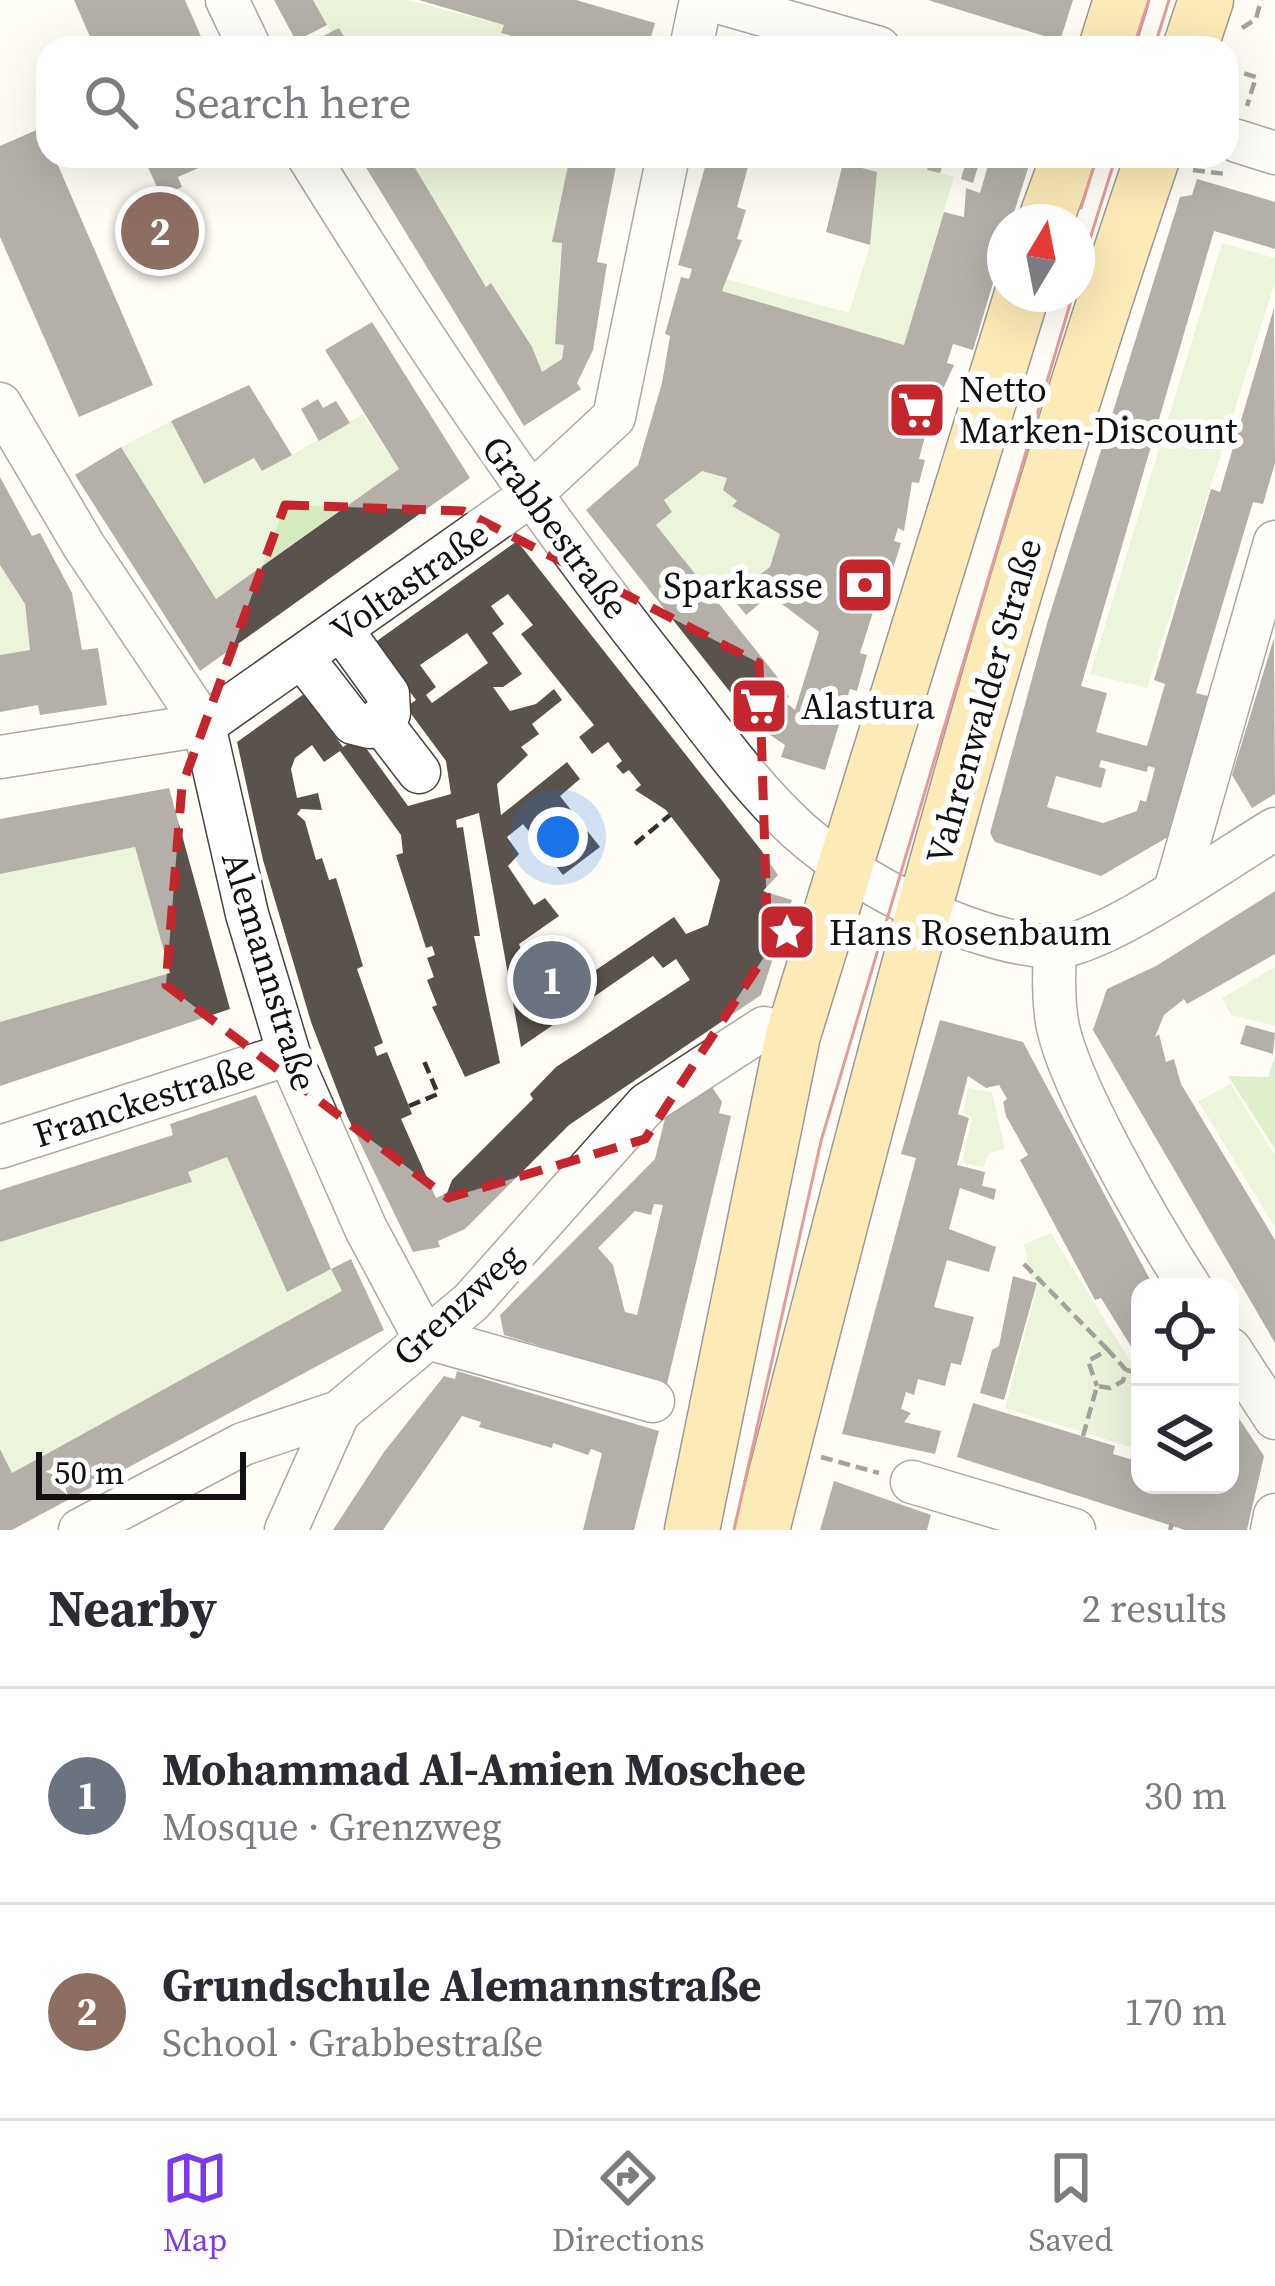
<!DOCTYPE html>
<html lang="en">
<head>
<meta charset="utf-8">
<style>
  body { margin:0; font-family:"Source Serif 4",serif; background:#f2f2f3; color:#2b2b33 }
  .controls { position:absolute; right:36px; bottom:36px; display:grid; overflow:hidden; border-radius:24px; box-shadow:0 12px 48px #0002 }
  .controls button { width:108px; height:108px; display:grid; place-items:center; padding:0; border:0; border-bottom:3px solid #e1e1e2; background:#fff; color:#2b2b33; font:60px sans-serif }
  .compass { position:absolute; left:987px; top:204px; width:108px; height:108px; border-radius:50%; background:#fff; box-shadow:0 12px 48px #0002; rotate:10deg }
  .scale { position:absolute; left:36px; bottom:30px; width:210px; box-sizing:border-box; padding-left:12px; border:6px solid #111; border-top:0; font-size:33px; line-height:42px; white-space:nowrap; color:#111; -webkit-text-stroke:9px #fff; paint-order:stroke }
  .you { position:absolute; left:558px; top:837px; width:42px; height:42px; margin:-30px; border:9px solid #fff; border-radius:50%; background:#1a73e8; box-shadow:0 0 0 18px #1a73e833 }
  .badge { display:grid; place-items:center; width:78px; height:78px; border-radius:50%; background:#7c3aed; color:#fff; font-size:39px; font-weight:700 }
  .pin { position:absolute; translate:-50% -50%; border:6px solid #fff; box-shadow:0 3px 12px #0006 }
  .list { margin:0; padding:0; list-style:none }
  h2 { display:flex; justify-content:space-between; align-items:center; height:156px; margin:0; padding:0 48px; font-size:51px }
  h2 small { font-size:39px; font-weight:400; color:#7c7c81 }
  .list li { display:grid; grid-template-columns:78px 1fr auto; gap:36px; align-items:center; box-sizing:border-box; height:216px; padding:0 48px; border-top:3px solid #e1e1e2 }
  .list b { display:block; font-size:45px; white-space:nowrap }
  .list p { margin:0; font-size:39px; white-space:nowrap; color:#7c7c81 }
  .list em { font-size:39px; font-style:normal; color:#7c7c81 }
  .icon { flex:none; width:66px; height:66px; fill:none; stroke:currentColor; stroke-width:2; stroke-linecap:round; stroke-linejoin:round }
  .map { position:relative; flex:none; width:1275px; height:1530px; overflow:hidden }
  .search { position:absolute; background:#fff; box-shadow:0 12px 48px #0002; left:36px; right:36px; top:36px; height:132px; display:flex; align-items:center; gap:30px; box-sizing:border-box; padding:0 42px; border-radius:36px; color:#7c7c81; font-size:45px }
  .sheet { height:588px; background:#fff }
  nav { display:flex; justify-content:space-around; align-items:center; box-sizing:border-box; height:168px; border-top:3px solid #e1e1e2; background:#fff; font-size:33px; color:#7c7c81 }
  nav a { display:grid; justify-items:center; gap:6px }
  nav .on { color:#7c3aed }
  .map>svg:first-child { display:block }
</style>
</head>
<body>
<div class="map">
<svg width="1275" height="1530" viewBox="0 0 1275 1530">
  <rect width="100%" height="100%" fill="#fffdf5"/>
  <path fill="#d5ebbd" d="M313 0H408L504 25 502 34 553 48H351L339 28 331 32Z
    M408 156H570L553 242 562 243C556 283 562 304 556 344L564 345 562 359 542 372 492 284 486 287Z
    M819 156H917L915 165 954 177 904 345 722 291 726 279 849 313 870 245 877 173Z
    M1222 243 1275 258V282L1147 688 1090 674Z
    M363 414 399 469 216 599 121 447 171 421 204 484 254 458 263 471Z
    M702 471 727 478 723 490 737 501 733 507 780 534 770 567 719 605 656 525 672 513 664 500Z
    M0 565 25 604 30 650 0 655Z
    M135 847 170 973 0 1022V874Z
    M1275 967V1026L1231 1015 1222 998Z
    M1231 1084 1275 1156V1228L1198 1101Z
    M968 1088 992 1092 1005 1149 989 1153 983 1168 962 1162 972 1118 963 1112Z
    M227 1157 287 1291 331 1269 342 1291 12 1473 0 1449V1242L191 1182 188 1172Z
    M1051 1233 1140 1377V1450L1005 1408 1038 1283 1031 1279 1024 1244Z"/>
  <path fill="#b9dc9c" d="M1275 1056V1149L1228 1076 1268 1077Z"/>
  <path fill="#5a524d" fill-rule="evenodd" d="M74 0H185L206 48H95Z
    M274 0H313L327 25 296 41Z
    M419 0H576L655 23 648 48H553L501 33 504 25Z
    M928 0H1073L1060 41Z
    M339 28 351 48H300L331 32Z
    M41 128 48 156H54L153 385 79 417 0 237V146Z
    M143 156H226L178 177 182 187 161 196Z
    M359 156H408L486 287 491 283 532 347 542 372 562 359 564 345 555 344 562 243 552 242 570 156H618L597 262 607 264 593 350 577 383 581 389 524 426Z
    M708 156H751L737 207 746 210 737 239 742 240 722 291 904 345 944 212 964 217 966 188 980 193 989 162 980 160 973 183 961 179 964 168 944 162 940 173 927 170 931 156H1032L1011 222H1005V243L973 350 953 344 947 363 954 365 933 411 939 413 933 435 926 433 923 444 919 459 925 460 919 483 912 482 904 531 898 528 894 541 901 543 881 608 875 606 860 653 867 655 857 691 850 689 825 770 781 757 785 745 757 726 586 510 638 465 662 383 670 336 665 334 681 277 689 279 692 269 678 265ZM702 471 727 478 723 490 737 501 732 506 780 534 770 567 731 596 746 615 770 595 819 632 795 710 784 701 789 697 783 684 656 525 672 512 664 500Z
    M843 163 877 172 870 245 826 232Z
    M1197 179 1275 202V249L1214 231 1081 686 1107 693 1096 732 1147 746 1165 684 1154 680 1211 489 1220 492 1274 308 1275 463 1263 504 1253 502 1196 693 1208 696 1168 837 1101 876 995 842 990 833 1048 620 1180 197 1192 195ZM1101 760 1147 772 1148 766 1155 768 1146 802 1140 800 1137 811 1103 823 1047 807 1056 776 1101 788 1106 769 1099 767Z
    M372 322 470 478 200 671 75 475 121 447 216 599 399 469 325 350Z
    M249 385 292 455 262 471 254 458 204 484 171 421Z
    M318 399 323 408 336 401 350 423 319 441 301 409Z
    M0 477 32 536 40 533 72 593 82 650 98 648 107 705 40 715 38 705 0 712V655L30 650 25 604 0 565Z
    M517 541 761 850 778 875 763 891 792 900 761 995 569 1125 465 1229 438 1241 440 1247 413 1252 347 1116 311 1022 263 860 237 742 304 694 343 747 358 737 408 806 451 794 446 761 406 707 416 700 374 643ZM508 594 533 625 521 634 594 725 579 737 592 754 608 742 622 761 616 766 623 774 629 770 641 785 635 790 666 810 720 880 708 925 686 934 674 917 593 972 577 947 532 978 519 944 559 916 545 898 534 905 508 866 519 854 507 837 523 824 563 875 600 847 560 796 580 779 567 762 501 815 497 784 528 755 521 747 539 734 532 724 562 700 554 689 536 704 510 711 493 687H503L522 674 492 633 504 624 491 606ZM467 633 488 663 432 703 426 695 436 687 420 665ZM312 745 324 762 340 751 401 835 403 853 396 855 426 948 432 946 435 955 427 958 434 977 427 980 437 1005 432 1007 465 1077 500 1063 474 936H480L463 827 457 828 456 820 479 813 521 1047 653 956 663 968 676 959 690 980 556 1067 530 1094 533 1099 452 1180 447 1193 436 1198 401 1119 412 1114 387 1052 377 1056 374 1047 383 1043 357 969 363 966 336 878 329 880 322 858 316 860 305 821 297 814 301 809 322 810 318 793 297 798 291 769 295 758Z
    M1274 638 1275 794 1252 808 1232 775Z
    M169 788 230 1009 0 1086V1022L170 973 135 847 0 874V819Z
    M1275 891V954L1187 1004 1184 999 1164 1015 1155 1037 1159 1034 1166 1062 1174 1059 1181 1084 1275 1240V1343L1093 1030 1107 989 1156 966Z
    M940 1020 1023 1042 1154 1287H1140V1361L1101 1298 1095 1300 1020 1160 1028 1155 1006 1116 1003 1102 1007 1099 999 1085 986 1088 968 1076 958 1114 969 1118 957 1165 985 1172 982 1186 996 1189 994 1200 960 1188 949 1229 996 1247 989 1272 947 1260 934 1307 974 1317 961 1365 951 1363 945 1386 918 1379 914 1395 906 1392 901 1409 911 1413 904 1422 941 1431 935 1454 842 1434 916 1158 901 1154Z
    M1246 1025 1275 1033 1273 1054 1240 1044Z
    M708 1081 722 1102 719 1113 731 1116 667 1384 504 1335 500 1315 655 1159 667 1110ZM654 1204 663 1205 637 1315 625 1312 613 1265 598 1248 635 1211 651 1215Z
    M256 1095 331 1269 287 1292 227 1157 188 1172 192 1182 0 1242V1190L173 1135 170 1124Z
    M351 1259 384 1330 12 1530H0V1449L12 1473 342 1291 331 1269Z
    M1013 1276 1037 1283 1004 1400 980 1393 992 1350 999 1346Z
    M457 1371 659 1431 634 1530H583L602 1453 591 1449 588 1455 553 1443 552 1448 479 1427 481 1422 462 1416 383 1530H333L384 1452 444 1376 455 1379Z
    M973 1403 1115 1446 1113 1454 1140 1462V1485L1210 1487 1230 1485V1405L1264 1456 1247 1530H1185L957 1457Z
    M834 1481 931 1515 927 1530H820Z"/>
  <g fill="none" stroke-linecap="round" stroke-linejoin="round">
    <g stroke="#444" stroke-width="45">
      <path id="minor" d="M227 0 250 48
        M711 0 879 48
        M691 48 701 0
        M1237 141 1275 153
        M308 156C420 336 527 497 659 664 703 719 747 784 799 831 860 885 970 942 1052 947 1097 950 1229 856 1275 829
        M0 404 84 546 204 725 247 914 289 1054 366 1229 424 1337 653 1401
        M302 657 353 723 369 727 389 713 388 694 341 629
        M379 720 419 772
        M0 757 204 725 528 497 614 417 668 156
        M1176 887 1275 542
        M1055 948C1054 973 1053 997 1057 1022 1068 1085 1153 1230 1190 1287
        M0 1147 289 1054
        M1230 1349 1275 1418
        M912 1482 1074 1530
        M80 1530 243 1444 339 1412 471 1302 647 1104 764 1028 793 1035
        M286 1530 339 1412
        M1272 1530 1275 1515"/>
    </g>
    <g stroke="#222" stroke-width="57">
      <path id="major" d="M1106 48 1121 0
        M1190 48 1206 0
        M1045 222 1069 156
        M692 1530 793 1035 1022 294
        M762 1530C879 1068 999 607 1153 156"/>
    </g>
    <path stroke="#333" stroke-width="4.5" stroke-dasharray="12 6" stroke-linecap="butt" d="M1242 28 1256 19 1261 0
      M1227 68 1256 77 1247 106
      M1193 170 1226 174
      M635 844 670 815
      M409 1106 438 1094 424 1061
      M1024 1264 1108 1350
      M1126 1370 1140 1373
      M1083 1436 1097 1386 1110 1388 1123 1381 1126 1370 1108 1350 1088 1361 1097 1386
      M821 1457 879 1473
      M1170 1530 1172 1523"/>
    <use href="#minor" stroke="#fff" stroke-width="42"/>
    <use href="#major" stroke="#f9d66b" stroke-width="54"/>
    <path stroke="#c4262e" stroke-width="3" d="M1133 48 1149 0
      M1154 48 1169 0
      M1081 208 1097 156
      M1077 280 1116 156
      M734 1530 821 1141 1073 294"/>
  </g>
  <path d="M0 0H1275V1530H0ZM285 505 463 511 759 663 768 951 645 1139 448 1198 166 985 182 786Z" fill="#fffdf5" fill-opacity=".55" fill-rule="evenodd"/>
  <path fill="none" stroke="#c4262e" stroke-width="9" stroke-dasharray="24 15" stroke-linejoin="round" d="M285 505 463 511 759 663 768 951 645 1139 448 1198 166 985 182 786Z"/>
  <defs>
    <g id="supermarket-square" transform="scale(3)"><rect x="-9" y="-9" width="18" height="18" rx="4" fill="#c4262e" stroke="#fff"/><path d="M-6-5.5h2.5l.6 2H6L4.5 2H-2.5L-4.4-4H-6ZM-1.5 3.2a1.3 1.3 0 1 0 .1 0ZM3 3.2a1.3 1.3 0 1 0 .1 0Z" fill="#fff"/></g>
    <g id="bank-square" transform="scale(3)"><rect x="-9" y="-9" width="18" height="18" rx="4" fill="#c4262e" stroke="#fff"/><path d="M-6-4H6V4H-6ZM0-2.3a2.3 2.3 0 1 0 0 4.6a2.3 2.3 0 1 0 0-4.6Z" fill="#fff"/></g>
    <g id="sight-square" transform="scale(3)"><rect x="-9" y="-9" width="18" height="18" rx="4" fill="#c4262e" stroke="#fff"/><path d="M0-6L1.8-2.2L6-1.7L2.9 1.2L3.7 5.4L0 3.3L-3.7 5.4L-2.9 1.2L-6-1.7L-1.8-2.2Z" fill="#fff"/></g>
  </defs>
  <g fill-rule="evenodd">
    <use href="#supermarket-square" x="917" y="410"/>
    <use href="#bank-square" x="865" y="585"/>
    <use href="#supermarket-square" x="759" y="706"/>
    <use href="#sight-square" x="787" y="932"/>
  </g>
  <g text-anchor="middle" stroke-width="12" stroke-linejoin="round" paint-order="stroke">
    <g font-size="36" fill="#111" stroke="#fff" text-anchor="start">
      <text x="959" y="402">Netto<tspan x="959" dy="41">Marken-Discount</tspan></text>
      <text x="823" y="598" text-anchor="end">Sparkasse</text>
      <text x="801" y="719">Alastura</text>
      <text x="829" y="945">Hans Rosenbaum</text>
    </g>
    <g font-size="36" fill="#111" stroke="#fff">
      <text transform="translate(556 527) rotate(53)" y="13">Grabbestraße</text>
      <text transform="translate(409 581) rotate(-35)" y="13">Voltastraße</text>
      <text transform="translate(983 701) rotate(-74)" y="13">Vahrenwalder Straße</text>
      <text transform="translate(270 971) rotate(73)" y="13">Alemannstraße</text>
      <text transform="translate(144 1100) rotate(-18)" y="13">Franckestraße</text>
      <text transform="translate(457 1304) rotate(-43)" y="13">Grenzweg</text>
    </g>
  </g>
</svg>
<div class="controls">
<button><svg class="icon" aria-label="locate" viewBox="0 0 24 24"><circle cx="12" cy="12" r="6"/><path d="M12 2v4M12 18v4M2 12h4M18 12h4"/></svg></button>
<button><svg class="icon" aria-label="layers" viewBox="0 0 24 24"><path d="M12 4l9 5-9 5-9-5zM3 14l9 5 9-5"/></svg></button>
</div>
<svg class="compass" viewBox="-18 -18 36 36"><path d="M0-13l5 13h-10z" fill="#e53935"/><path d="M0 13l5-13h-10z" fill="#7c7c81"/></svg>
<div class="scale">50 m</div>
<div class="you"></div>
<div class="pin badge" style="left:552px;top:980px;background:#6b7280">1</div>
<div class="pin badge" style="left:160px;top:231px;background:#8d6e63">2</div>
<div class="search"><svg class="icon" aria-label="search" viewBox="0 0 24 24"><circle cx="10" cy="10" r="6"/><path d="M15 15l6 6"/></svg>Search here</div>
</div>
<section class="sheet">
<h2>Nearby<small>2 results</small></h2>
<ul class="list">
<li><span class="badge" style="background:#6b7280">1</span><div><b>Mohammad Al-Amien Moschee</b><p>Mosque · Grenzweg</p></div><em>30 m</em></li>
<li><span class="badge" style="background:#8d6e63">2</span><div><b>Grundschule Alemannstraße</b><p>School · Grabbestraße</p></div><em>170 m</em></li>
</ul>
</section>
<nav>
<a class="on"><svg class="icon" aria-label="map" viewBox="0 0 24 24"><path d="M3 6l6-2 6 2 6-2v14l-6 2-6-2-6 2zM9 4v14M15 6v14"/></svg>Map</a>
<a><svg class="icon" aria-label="directions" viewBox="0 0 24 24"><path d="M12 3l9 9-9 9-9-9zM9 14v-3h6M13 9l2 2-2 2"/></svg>Directions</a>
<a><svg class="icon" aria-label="saved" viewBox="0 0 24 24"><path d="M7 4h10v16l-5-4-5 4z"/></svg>Saved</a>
</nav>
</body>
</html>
